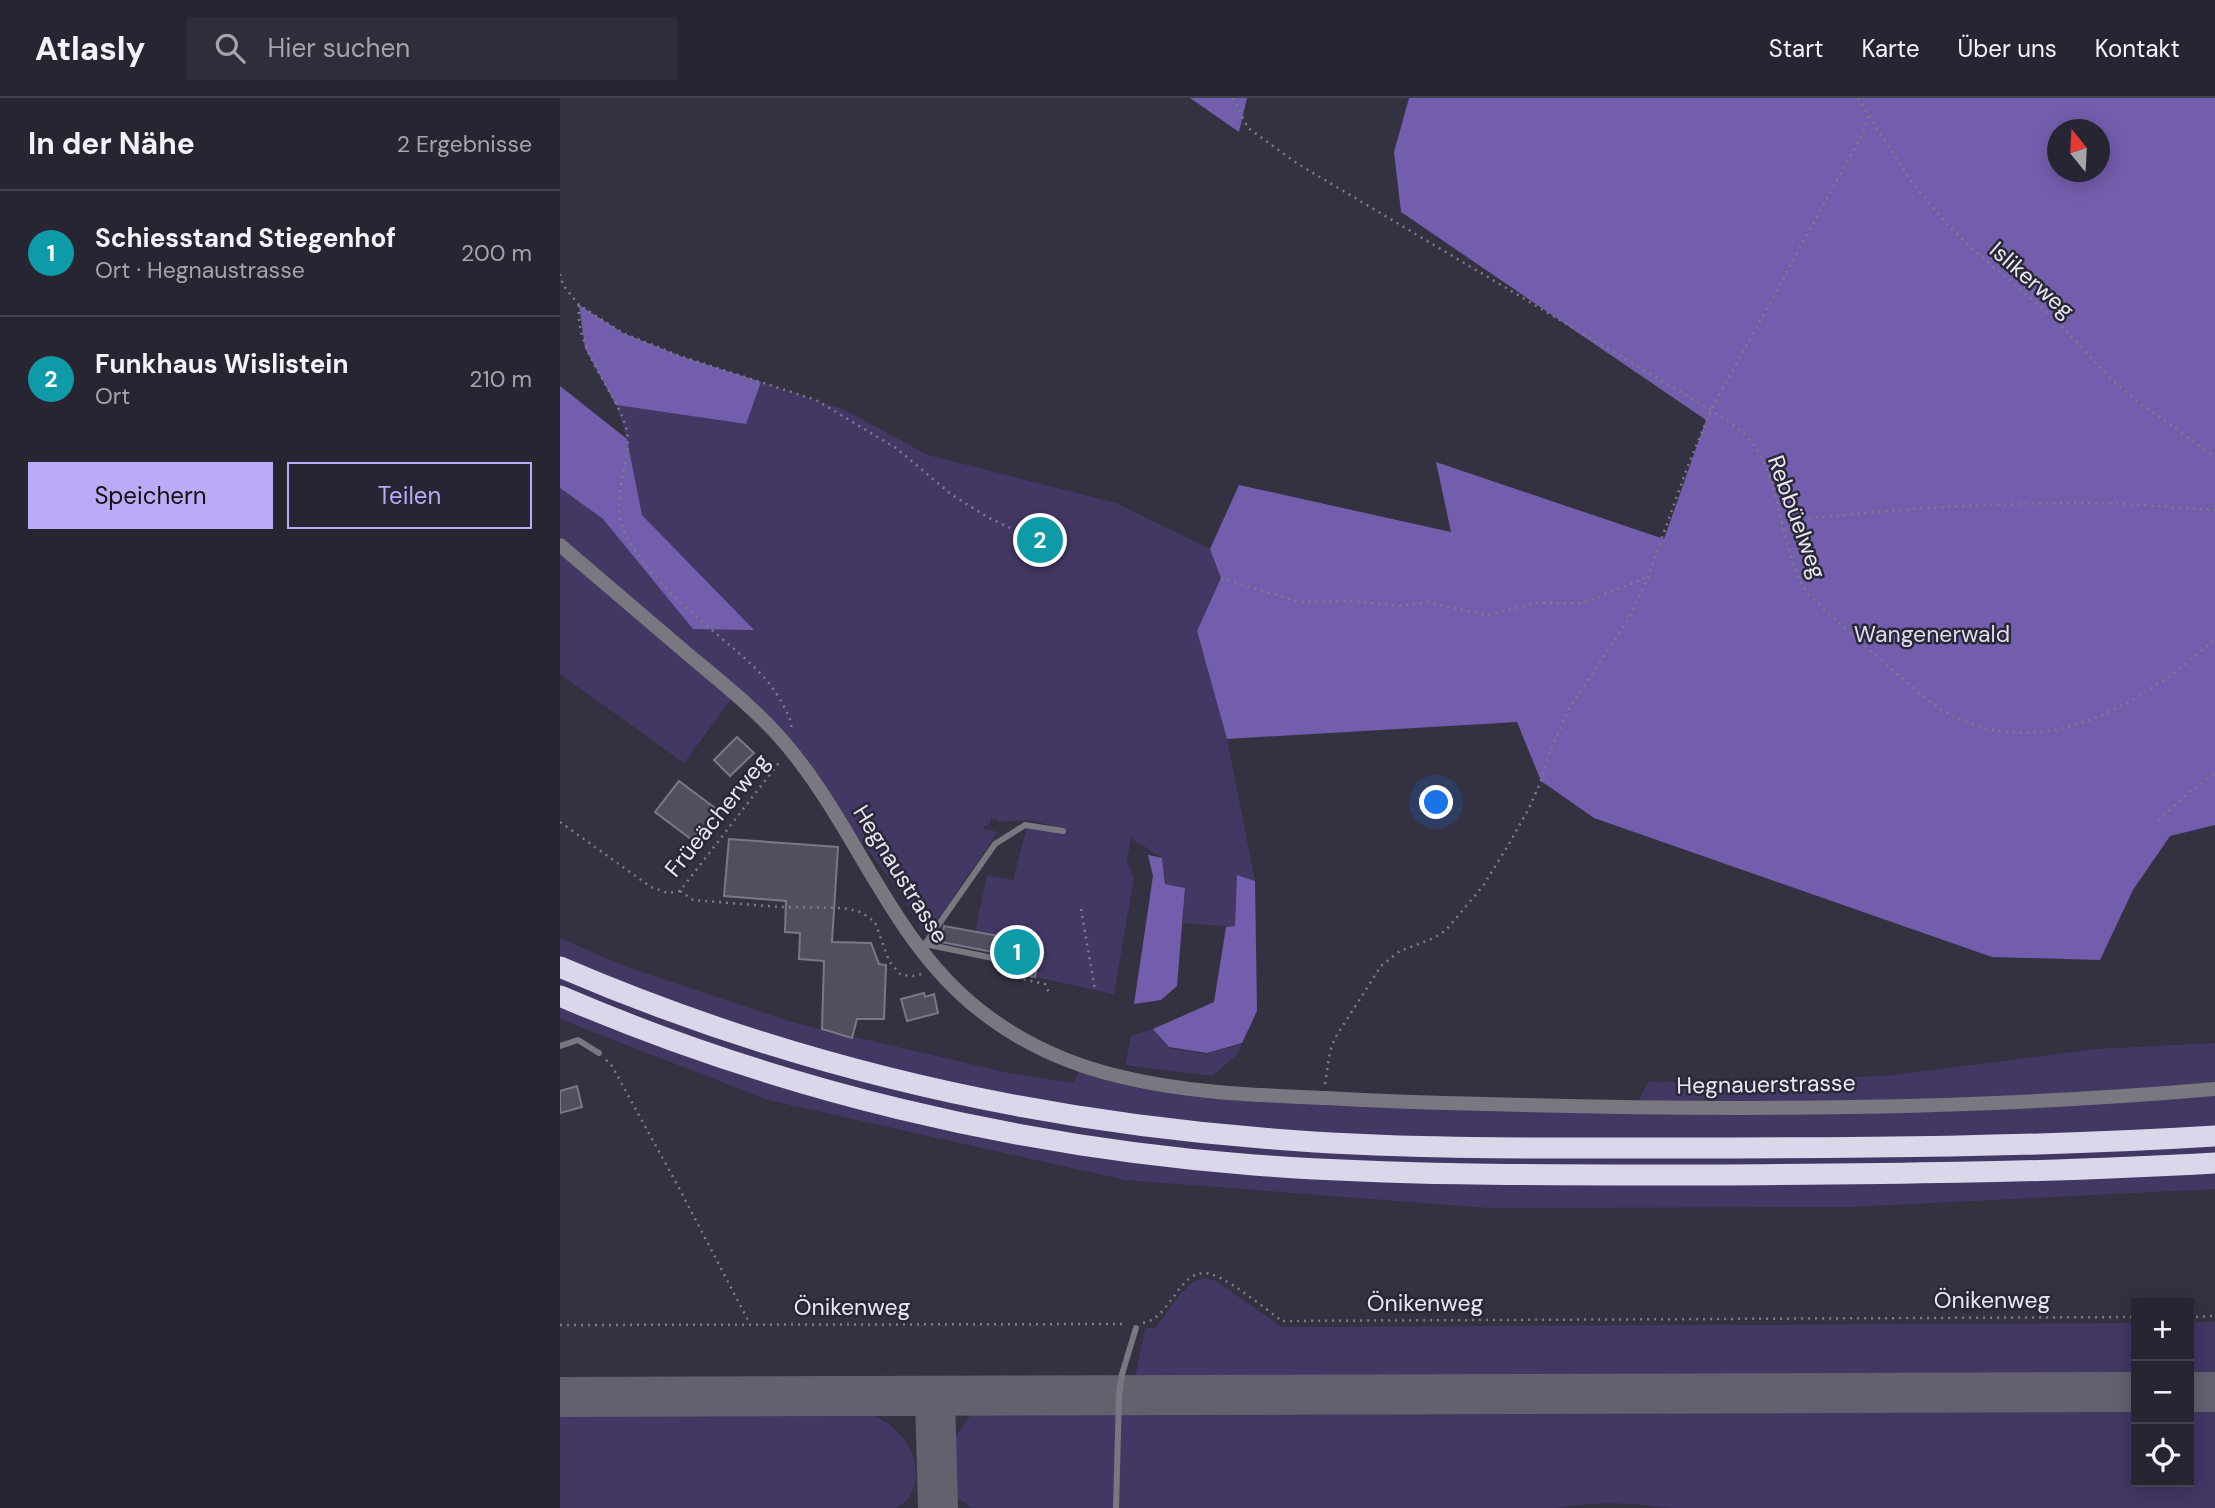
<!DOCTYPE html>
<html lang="de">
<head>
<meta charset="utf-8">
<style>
  body { margin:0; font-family:"DM Sans",sans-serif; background:#2f2d39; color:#f1f3f6 }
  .controls { position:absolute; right:21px; bottom:21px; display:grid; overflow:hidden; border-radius:0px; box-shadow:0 4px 18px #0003 }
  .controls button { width:63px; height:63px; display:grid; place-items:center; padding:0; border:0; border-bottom:2px solid #43424d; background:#272531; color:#f1f3f6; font:35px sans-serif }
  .compass { position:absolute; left:1487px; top:21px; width:63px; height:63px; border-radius:50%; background:#272531; box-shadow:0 4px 18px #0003; rotate:342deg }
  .you { position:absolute; left:877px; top:705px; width:24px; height:24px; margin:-18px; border:5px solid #fff; border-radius:50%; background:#1a73e8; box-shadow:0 0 0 10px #1a73e833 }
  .badge { display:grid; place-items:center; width:46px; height:46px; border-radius:50%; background:#bbaaf6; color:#fff; font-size:23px; font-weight:700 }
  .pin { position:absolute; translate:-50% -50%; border:4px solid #fff; box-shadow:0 2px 7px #0006 }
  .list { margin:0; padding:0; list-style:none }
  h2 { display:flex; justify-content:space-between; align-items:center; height:91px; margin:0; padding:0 28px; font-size:30px }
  h2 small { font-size:23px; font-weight:400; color:#a4a5ab }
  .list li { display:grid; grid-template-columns:46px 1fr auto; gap:21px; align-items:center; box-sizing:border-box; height:126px; padding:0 28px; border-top:2px solid #43424d }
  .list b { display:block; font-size:26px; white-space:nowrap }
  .list p { margin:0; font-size:23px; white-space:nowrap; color:#a4a5ab }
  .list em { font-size:23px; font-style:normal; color:#a4a5ab }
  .actions { display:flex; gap:14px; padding:21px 28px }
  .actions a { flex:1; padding:16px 0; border:2px solid #bbaaf6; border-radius:0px; text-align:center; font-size:24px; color:#bbaaf6 }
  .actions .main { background:#bbaaf6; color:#111 }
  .icon { flex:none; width:38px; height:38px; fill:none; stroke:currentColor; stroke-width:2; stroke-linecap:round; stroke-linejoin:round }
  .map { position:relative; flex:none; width:1655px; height:1410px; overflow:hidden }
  header { display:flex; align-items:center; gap:42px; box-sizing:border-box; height:98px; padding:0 35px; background:#272531; border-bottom:2px solid #43424d }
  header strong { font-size:33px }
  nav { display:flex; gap:38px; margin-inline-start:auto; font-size:24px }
  .search { width:490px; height:63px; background:#2f2d39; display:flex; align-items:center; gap:18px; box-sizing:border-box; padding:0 24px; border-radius:0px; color:#a4a5ab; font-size:26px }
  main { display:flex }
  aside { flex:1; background:#272531 }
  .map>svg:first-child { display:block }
</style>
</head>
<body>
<header>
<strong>Atlasly</strong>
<div class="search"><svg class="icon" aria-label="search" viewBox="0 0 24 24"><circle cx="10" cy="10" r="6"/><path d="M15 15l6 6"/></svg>Hier suchen</div>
<nav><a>Start</a><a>Karte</a><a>Über uns</a><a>Kontakt</a></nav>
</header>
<main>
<aside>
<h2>In der Nähe<small>2 Ergebnisse</small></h2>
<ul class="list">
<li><span class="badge" style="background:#0f9aa8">1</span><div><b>Schiesstand Stiegenhof</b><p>Ort · Hegnaustrasse</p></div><em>200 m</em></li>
<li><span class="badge" style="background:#0f9aa8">2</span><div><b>Funkhaus Wislistein</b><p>Ort</p></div><em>210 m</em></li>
</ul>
<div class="actions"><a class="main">Speichern</a><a>Teilen</a></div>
</aside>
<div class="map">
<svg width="1655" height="1410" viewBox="0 0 1655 1410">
  <rect width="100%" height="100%" fill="#343141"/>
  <path fill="#433764" d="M201 284 285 312 368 357 556 405 650 451 661 480 637 533 667 641 695 783 677 777 675 829 623 825 625 790 606 786 601 759 571 740 567 762 574 780 554 896 475 879 481 848 442 840 439 838 415 835 427 777 453 782 468 725 504 730 467 722 437 724V721L431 720 429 728H424V731L438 734 366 838 339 792 260 690 175 596 124 665 0 576V450L5 443 0 438V390L193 532 82 417 67 341 56 307 185 326Z
    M0 840 61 867 235 925 449 975 514 985 521 968 591 985 1075 1010 1088 984 1326 978 1536 951 1655 945V1091L1290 1109 928 1110 565 1082 208 1002 0 921Z
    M593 931 609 950 646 956 682 946 676 958 652 978 565 967 571 938Z
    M645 1180 656 1183 722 1229 1576 1225V1282L574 1286 585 1230H595C610 1214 623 1183 645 1180Z
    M1629 1224H1655V1281H1629Z
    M1576 1304V1384H1629V1304H1655V1410H1114C1070 1405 1038 1403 994 1410H412L396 1399 393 1392 391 1384 392 1343 417 1308Z
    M283 1308C293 1311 306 1313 315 1318 339 1330 357 1351 356 1379 355 1393 348 1404 336 1410H0V1309Z"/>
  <path fill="#735ead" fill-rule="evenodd" d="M630 0H687L679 34Z
    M849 0H1655V727L1610 738 1573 792 1540 862 1432 859 1034 720 981 683 957 624 667 641 637 533 661 480 650 451 679 387 891 434 876 364 1104 441 1146 322 841 114 834 54ZM1498 32H1540V74H1498Z
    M19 207 63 235 120 258 201 284 186 326 56 307 25 250Z
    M0 288 67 341 82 417 194 532 133 531 43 421 0 390Z
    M588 757 602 760 605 786 625 790 617 888 601 902 574 906 593 778Z
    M677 777 695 783 697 913 682 945 647 955 609 949 593 931 654 904 666 829 675 828Z"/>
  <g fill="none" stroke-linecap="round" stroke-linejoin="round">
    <path stroke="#64616f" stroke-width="40" d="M1629 1294H1655
      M375 1298 378 1410
      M0 1299 1576 1294"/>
  </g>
  <path fill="#514e5f" stroke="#7a7789" stroke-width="2" d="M474 429 487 434 485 439 497 444 492 456 467 445Z
    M177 639 194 655 170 678 154 662Z
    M119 683 159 713 135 744 95 714Z
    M169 741 278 749 272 844 311 845 319 866 326 867 324 921H297L292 940 262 931 264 863 239 861 240 835 225 834 226 803 164 798Z
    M384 828 439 838V840L481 848 475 879 460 876 463 860 381 844Z
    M364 895 365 899 374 896 378 915 347 923 341 901Z
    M17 988 22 1009 0 1015V993Z"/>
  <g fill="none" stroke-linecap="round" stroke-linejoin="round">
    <path stroke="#7e7c89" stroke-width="2.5" stroke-dasharray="2 5" stroke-linecap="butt" d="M673 0 688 30 738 66 1151 312C1161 319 1172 325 1182 334 1212 361 1217 410 1228 448 1233 465 1238 482 1249 497 1276 523 1304 547 1333 572 1351 588 1370 606 1391 617 1485 667 1586 603 1655 541
      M1298 0 1352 85 1386 125 1410 149 1491 217 1550 280 1577 303 1655 359
      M0 176 3 187 19 207 63 235 120 258 256 302 336 350 392 397 429 420 470 439
      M19 207C15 253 53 288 66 329 69 342 67 354 65 366 57 409 53 423 81 461 101 487 127 510 152 532 180 557 210 577 226 613 230 620 232 625 231 633
      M1221 424C1324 411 1428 405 1532 405 1573 405 1614 410 1655 412
      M661 480 739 504 794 503 840 508 868 504 927 517 977 505H1023L1088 479
      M1598 722 1632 692 1655 675
      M0 724 91 789 108 795 120 793 221 662
      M120 793 133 802 220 809 284 810 301 814 315 824 329 863 341 877 353 878 362 876
      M521 811 535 892
      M450 872 449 878 485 886 489 895
      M46 962 52 968 119 1090 190 1226
      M765 986 770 953 775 940 821 868 840 853 874 840 886 832 923 788 949 746 969 710 981 683 990 653 1009 611 1069 520 1088 479 1127 370 1151 312 1303 35 1308 19
      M1629 1219 1655 1218
      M583 1225C597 1222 603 1212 612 1201 620 1190 629 1175 644 1175 661 1174 707 1212 722 1223L1576 1219
      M0 1227 566 1226"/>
    <path stroke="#797880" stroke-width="6" d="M365 846 452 864
      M360 850 365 846 435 746 465 727 503 733
      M0 948 18 942 39 955
      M556 1410 559 1297 562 1276 576 1230"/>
    <path stroke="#797880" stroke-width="14" d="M0 447C43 484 87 521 130 558 166 588 204 618 233 655 301 740 334 846 422 914 462 945 508 966 558 978 626 995 695 997 765 1000 818 1003 872 1005 926 1006 1169 1013 1413 1012 1655 991"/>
    <path stroke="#dad7eb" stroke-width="21" d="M0 869C223 965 460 1021 702 1040 842 1052 983 1050 1124 1050 1301 1050 1478 1049 1655 1038
      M0 898C219 992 456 1049 694 1067 842 1078 992 1077 1141 1077 1312 1076 1484 1075 1655 1065"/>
  </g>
  <g text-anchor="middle" stroke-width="5" stroke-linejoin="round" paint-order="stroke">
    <g font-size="23" fill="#e9e7f1" stroke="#2a2736">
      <text transform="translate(1472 182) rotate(41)" y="8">Islikerweg</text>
      <text transform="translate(1237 419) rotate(70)" y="8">Rebbüelweg</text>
      <text transform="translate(157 717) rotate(-51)" y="8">Früeächerweg</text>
      <text transform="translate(341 776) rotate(58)" y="8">Hegnaustrasse</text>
      <text transform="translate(1206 986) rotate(-1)" y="8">Hegnauerstrasse</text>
      <text x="1432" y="1210">Önikenweg</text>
      <text x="865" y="1213">Önikenweg</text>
      <text x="292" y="1217">Önikenweg</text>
    </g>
    <g font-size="23" fill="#dfdbf1" stroke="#2a2736">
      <text x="1372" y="544">Wangenerwald</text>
    </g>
  </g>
</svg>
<div class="controls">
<button>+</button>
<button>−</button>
<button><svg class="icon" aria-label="locate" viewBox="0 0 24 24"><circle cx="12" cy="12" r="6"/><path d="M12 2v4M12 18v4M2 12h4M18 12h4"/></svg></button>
</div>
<svg class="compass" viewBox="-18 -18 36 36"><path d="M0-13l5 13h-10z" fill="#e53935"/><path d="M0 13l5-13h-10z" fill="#a4a5ab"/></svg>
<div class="you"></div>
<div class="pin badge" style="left:457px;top:854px;background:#0f9aa8">1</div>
<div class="pin badge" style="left:480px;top:442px;background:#0f9aa8">2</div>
</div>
</main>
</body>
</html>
